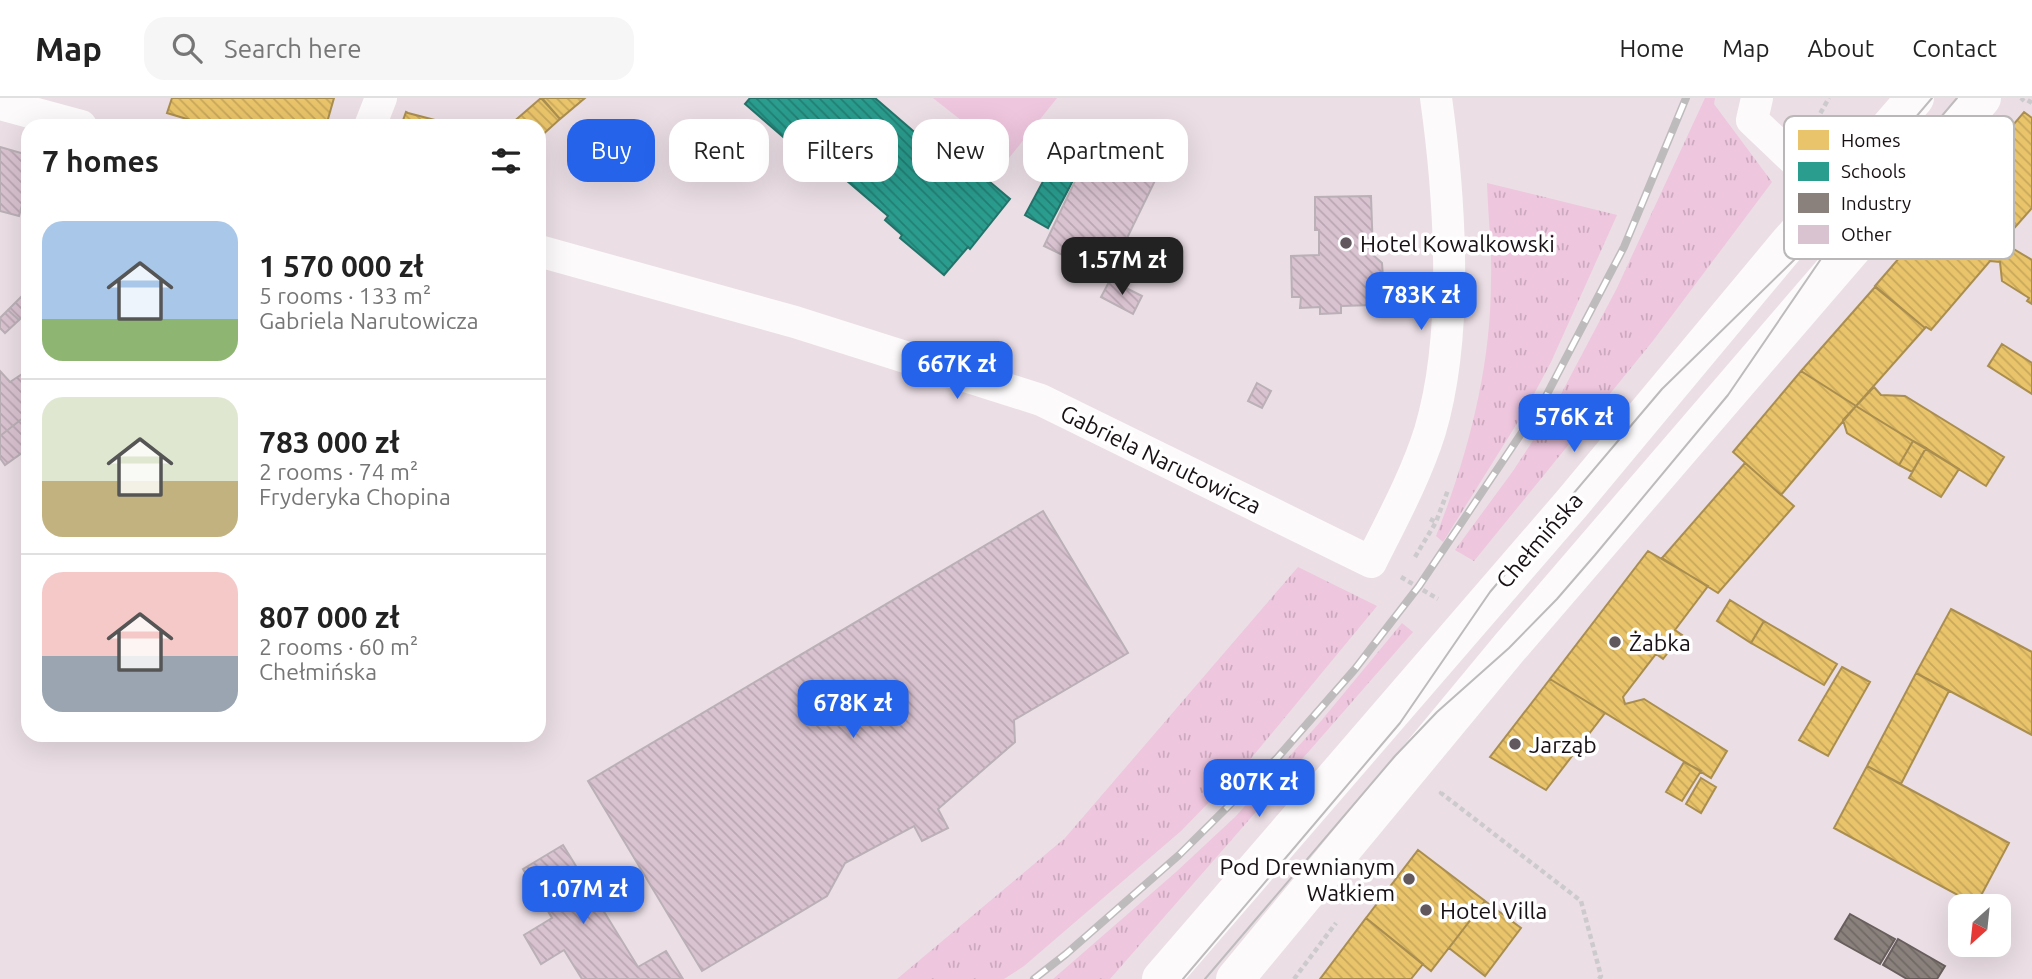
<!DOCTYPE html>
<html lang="en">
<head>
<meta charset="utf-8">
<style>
	:root { --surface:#fff; --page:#f6f6f6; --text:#222; --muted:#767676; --line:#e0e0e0; --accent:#2563eb }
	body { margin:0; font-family:Ubuntu,sans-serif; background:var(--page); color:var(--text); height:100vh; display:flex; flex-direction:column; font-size:26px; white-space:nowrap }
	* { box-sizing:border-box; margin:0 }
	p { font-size:23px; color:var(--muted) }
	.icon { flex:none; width:38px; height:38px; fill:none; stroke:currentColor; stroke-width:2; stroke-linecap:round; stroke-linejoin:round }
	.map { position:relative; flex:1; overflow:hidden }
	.details { position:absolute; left:21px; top:21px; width:525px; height:623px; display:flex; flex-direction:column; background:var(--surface); border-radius:21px; box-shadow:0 7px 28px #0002 }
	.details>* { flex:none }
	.top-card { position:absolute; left:567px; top:21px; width:665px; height:63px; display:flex; gap:14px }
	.needle { width:46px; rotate:207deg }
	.buttons { position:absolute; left:1948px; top:796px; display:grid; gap:14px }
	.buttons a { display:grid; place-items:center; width:63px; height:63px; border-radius:14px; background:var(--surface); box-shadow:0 7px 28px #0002; font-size:35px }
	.price { position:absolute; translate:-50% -60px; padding:0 16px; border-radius:14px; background:var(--accent); color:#fff; font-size:23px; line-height:46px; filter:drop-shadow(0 2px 4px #0008) }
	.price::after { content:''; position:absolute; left:50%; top:42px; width:21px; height:16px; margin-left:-10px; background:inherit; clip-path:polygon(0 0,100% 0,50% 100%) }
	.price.on { background:#222; color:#fff }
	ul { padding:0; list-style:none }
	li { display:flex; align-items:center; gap:21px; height:175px; padding:0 21px }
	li+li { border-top:2px solid var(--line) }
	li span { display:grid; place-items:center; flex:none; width:196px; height:140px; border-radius:21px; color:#555 }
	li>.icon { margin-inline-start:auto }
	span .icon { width:84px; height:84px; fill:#fffc; stroke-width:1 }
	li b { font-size:30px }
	h2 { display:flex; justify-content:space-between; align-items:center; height:84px; padding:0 21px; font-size:30px }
	.chip { padding:0 24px; border-radius:21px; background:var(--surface); box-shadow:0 7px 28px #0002; font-size:24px; line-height:63px }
	.chip.on { background:var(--accent); color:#fff }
	header { display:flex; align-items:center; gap:42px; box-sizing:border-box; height:98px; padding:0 35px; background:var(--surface); border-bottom:2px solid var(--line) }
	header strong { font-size:33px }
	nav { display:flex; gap:38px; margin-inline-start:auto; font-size:24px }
	.search { width:490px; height:63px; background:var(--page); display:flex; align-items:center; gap:18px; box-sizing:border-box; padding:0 24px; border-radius:21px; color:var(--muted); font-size:26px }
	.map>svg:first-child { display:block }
</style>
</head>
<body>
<header>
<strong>Map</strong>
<div class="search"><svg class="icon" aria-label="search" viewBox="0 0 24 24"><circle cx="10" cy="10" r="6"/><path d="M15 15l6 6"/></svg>Search here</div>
<nav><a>Home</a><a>Map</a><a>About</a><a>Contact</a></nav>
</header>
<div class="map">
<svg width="2032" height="881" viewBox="0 0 2032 881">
	<defs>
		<pattern id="grass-tufts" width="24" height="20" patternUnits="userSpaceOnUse" patternTransform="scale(1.75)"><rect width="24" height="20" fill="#eec6de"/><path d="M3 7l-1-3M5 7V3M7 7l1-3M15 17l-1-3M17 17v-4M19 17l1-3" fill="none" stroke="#cba9be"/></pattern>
		<pattern id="homes-back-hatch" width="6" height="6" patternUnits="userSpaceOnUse" patternTransform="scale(1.75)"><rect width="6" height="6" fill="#e9c46a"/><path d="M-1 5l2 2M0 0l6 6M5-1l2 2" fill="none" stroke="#c7a75b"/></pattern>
		<pattern id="schools-back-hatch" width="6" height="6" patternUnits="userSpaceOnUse" patternTransform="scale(1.75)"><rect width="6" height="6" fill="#2a9d8f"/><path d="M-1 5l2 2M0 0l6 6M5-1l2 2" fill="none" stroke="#237f74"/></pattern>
		<pattern id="industry-back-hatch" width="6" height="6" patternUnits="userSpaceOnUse" patternTransform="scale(1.75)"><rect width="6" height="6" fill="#8a817c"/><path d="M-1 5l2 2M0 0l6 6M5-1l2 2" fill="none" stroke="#706864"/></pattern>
		<pattern id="building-back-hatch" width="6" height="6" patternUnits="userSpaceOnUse" patternTransform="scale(1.75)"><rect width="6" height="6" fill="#dac3d1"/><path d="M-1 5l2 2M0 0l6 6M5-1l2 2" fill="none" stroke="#baa6b3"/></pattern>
	</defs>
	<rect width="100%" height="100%" fill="#ebdee5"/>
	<path fill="url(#grass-tufts)" d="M1705,0H1715L1714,6L1772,84L1652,244L1474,463L1455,452L1513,373L1551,315L1617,190Z
		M1487,85L1617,117L1551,264L1526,311L1443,444L1436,438C1468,357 1491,270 1491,182C1492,150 1488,117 1487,85Z
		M1298,469L1377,508L1248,664L1181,733L1024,868L1004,881H897L1065,740Z
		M1402,525L1413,534L1110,881H1053L1176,774L1235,719L1321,623Z"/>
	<path fill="#eec6de" d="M933,0H1057L1009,60Z"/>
	<path fill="url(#homes-back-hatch)" stroke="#aa8e50" stroke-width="2" d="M172,0H334L326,28H210L167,15Z
		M541,0L560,21L539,40V28H512L511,26Z
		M542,0H585L560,21Z
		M406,14L408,15L458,28H401Z
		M2024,14L2032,20V110L2003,143L1950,101Z
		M1950,101L2007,147L2032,162V206L2027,203L2029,200L2002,183L2000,164L1990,163L1931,232L1926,229L1925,230L1875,188Z
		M1875,189L1925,230L1856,308L1801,273Z
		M2002,246L2032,265V296L1988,268Z
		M1801,273L1856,308L1781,397L1733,354Z
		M1874,289L1881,297L1905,298L2004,359L1986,388L1856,308Z
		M1856,308L1913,343L1899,367L1847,335L1843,322Z
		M1913,343L1926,350L1912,374L1899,367Z
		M1926,350L1959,371L1941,399L1909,380Z
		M1745,365L1794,408L1718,495L1662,460Z
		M1648,453L1708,488L1675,532L1682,537L1663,561L1656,556L1623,599L1625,606L1644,601L1727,653L1711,680L1550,581Z
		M1730,502L1764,523L1751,545L1717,523Z
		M1951,511L2032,554V637L1916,575Z
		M1764,523L1837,566L1824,587L1751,545Z
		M1842,569L1870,584L1828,658L1799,642Z
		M1916,575L1949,593L1901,686L1867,668Z
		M1550,581L1605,615L1546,692L1490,659Z
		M1684,664L1701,673L1682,703L1666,694Z
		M1867,668L2009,745L1976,807L1834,730Z
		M1701,680L1716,689L1701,715L1686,706Z
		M1418,752L1485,803L1431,873L1366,820Z
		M1485,803L1521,830L1485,878L1449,850Z
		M1366,820L1423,866L1411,881H1320Z"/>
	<path fill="url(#schools-back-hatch)" stroke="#24736a" stroke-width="2" d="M750,0H875L941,57L945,51L963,66L965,63L1010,101L970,151L968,149L944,177L900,140L902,137L885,122L888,118L812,53L809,57L791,41L789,44L745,6Z
		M1063,46L1086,58L1048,130L1025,117Z"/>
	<path fill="url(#industry-back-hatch)" stroke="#685f5d" stroke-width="2" d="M1850,816L1895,841L1880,866L1835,841Z
		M1898,841L1945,868L1937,881H1907L1883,867Z"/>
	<path fill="url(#building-back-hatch)" stroke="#bab0b6" stroke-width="2" d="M1118,35L1167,58L1108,179L1044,148L1086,60L1102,69Z
		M0,49L28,57V85L19,118L0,113Z
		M1371,98L1373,157L1382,165L1383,180L1373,188V207L1341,208V215L1320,216V209L1300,210L1301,199H1292L1291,158L1319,157V132H1315V99Z
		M1110,182L1142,198L1133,216L1101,199Z
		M25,195L28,198V213L19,222L8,212Z
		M8,212L19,222L5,235L0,230V220Z
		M28,272V316L0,338V273L10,284Z
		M1257,285L1271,293L1262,310L1248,303Z
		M28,316V363L22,355L5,367L0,360V338Z
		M1043,413L1128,555L1014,622L1015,644L938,711L948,730L922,743L914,728L845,765L827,798L702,873L588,683Z
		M563,747L638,869L666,853L683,881H582L564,852L541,866L524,837L552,820L523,771Z"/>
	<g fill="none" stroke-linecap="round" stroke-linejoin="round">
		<path stroke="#cccacc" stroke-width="4.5" stroke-dasharray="5 3.5" stroke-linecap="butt" d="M2021,3L2024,0L2032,5
			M1812,30L1829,0
			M1430,421L1436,424L1448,392
			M1415,459L1436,424
			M1401,479L1438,501
			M1442,694L1441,695L1581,803L1601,878L1599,881
			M1294,881L1336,825"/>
		<path stroke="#fcfafb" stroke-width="32" d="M1757,0L1752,22L1831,97
			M0,6L81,28
			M370,28L381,0
			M539,153L795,224L1041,302L1371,464C1392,422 1416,378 1430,333C1459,236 1450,100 1436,0"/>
		<path stroke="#fcfafb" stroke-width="38" d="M1161,881L1573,404L1787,147L1915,0
			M1235,881L1509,550L1982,0"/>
		<path stroke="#bebbbd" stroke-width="2" d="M1183,881L1400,625L1490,494L1662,291L1796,160L1932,0
			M1205,881L1395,658L1437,614L1509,550L1557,501L1595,457L1728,297L1823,158L1957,0"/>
		<defs>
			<path id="rail" d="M1034,881L1066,856L1179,757L1278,659L1355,571L1419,488L1545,300L1624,149L1686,0"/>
		</defs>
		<use href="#rail" stroke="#bebbbd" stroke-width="8"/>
		<use href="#rail" stroke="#fff" stroke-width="5" stroke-dasharray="16" stroke-linecap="butt"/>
	</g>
	<g fill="#61585d" stroke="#fff" stroke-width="2.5">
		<circle cx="1346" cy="145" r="7"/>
		<circle cx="1615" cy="544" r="7"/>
		<circle cx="1515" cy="646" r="7"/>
		<circle cx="1409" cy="781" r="7"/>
		<circle cx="1426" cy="812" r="7"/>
	</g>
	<g text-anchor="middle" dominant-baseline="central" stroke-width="7" stroke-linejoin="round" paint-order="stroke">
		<g font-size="23" fill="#171014" stroke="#fff" text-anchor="start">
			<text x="1360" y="145">Hotel Kowalkowski</text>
			<text x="1629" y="544">Żabka</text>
			<text x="1529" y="646">Jarząb</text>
			<text x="1395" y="768" text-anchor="end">Pod Drewnianym<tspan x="1395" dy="26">Wałkiem</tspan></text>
			<text x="1440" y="812">Hotel Villa</text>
		</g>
		<g font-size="23" fill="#171014" stroke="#fff">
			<text transform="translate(1161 361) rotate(26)">Gabriela Narutowicza</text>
			<text transform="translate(1539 442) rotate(-49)">Chełmińska</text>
		</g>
	</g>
	<rect x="1784" y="18" width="230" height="143" rx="10" fill="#fff" stroke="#b9b7b8" stroke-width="2"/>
	<rect x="1798" y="32" width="31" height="20" fill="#e9c46a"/>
	<rect x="1798" y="64" width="31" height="19" fill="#2a9d8f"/>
	<rect x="1798" y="95" width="31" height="20" fill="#8a817c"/>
	<rect x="1798" y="127" width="31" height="19" fill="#dac3d1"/>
	<g font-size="19" fill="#171014">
		<text x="1841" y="49">Homes</text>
		<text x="1841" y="80">Schools</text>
		<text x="1841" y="112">Industry</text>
		<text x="1841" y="143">Other</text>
	</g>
</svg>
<div class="buttons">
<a><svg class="needle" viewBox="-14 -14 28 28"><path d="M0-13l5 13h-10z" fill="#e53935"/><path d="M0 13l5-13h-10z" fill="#767676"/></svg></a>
</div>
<b class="price on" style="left:1122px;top:199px">1.57M zł</b>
<b class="price" style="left:1421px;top:234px">783K zł</b>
<b class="price" style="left:957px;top:303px">667K zł</b>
<b class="price" style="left:1574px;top:356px">576K zł</b>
<b class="price" style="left:853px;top:642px">678K zł</b>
<b class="price" style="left:1259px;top:721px">807K zł</b>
<b class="price" style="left:583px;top:828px">1.07M zł</b>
<div class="top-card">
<a class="chip on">Buy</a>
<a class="chip">Rent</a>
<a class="chip">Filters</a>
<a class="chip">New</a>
<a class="chip">Apartment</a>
</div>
<section class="details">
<h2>7 homes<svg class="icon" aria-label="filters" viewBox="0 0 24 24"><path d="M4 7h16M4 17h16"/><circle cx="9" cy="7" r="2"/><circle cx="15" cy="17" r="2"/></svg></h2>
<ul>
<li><span style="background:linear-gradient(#a9c7e8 70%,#8fb573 0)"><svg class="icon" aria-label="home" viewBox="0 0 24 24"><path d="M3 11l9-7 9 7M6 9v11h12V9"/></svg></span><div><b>1 570 000 zł</b><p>5 rooms · 133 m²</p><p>Gabriela Narutowicza</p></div></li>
<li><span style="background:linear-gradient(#dfe7d0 60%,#c2b280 0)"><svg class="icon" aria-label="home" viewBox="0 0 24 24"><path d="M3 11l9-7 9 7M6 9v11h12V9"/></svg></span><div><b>783 000 zł</b><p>2 rooms · 74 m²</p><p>Fryderyka Chopina</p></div></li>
<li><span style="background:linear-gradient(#f6c9c9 60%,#9aa5b1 0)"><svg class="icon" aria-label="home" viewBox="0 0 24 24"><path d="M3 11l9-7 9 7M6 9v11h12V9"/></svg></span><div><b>807 000 zł</b><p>2 rooms · 60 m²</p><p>Chełmińska</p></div></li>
</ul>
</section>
</div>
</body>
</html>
